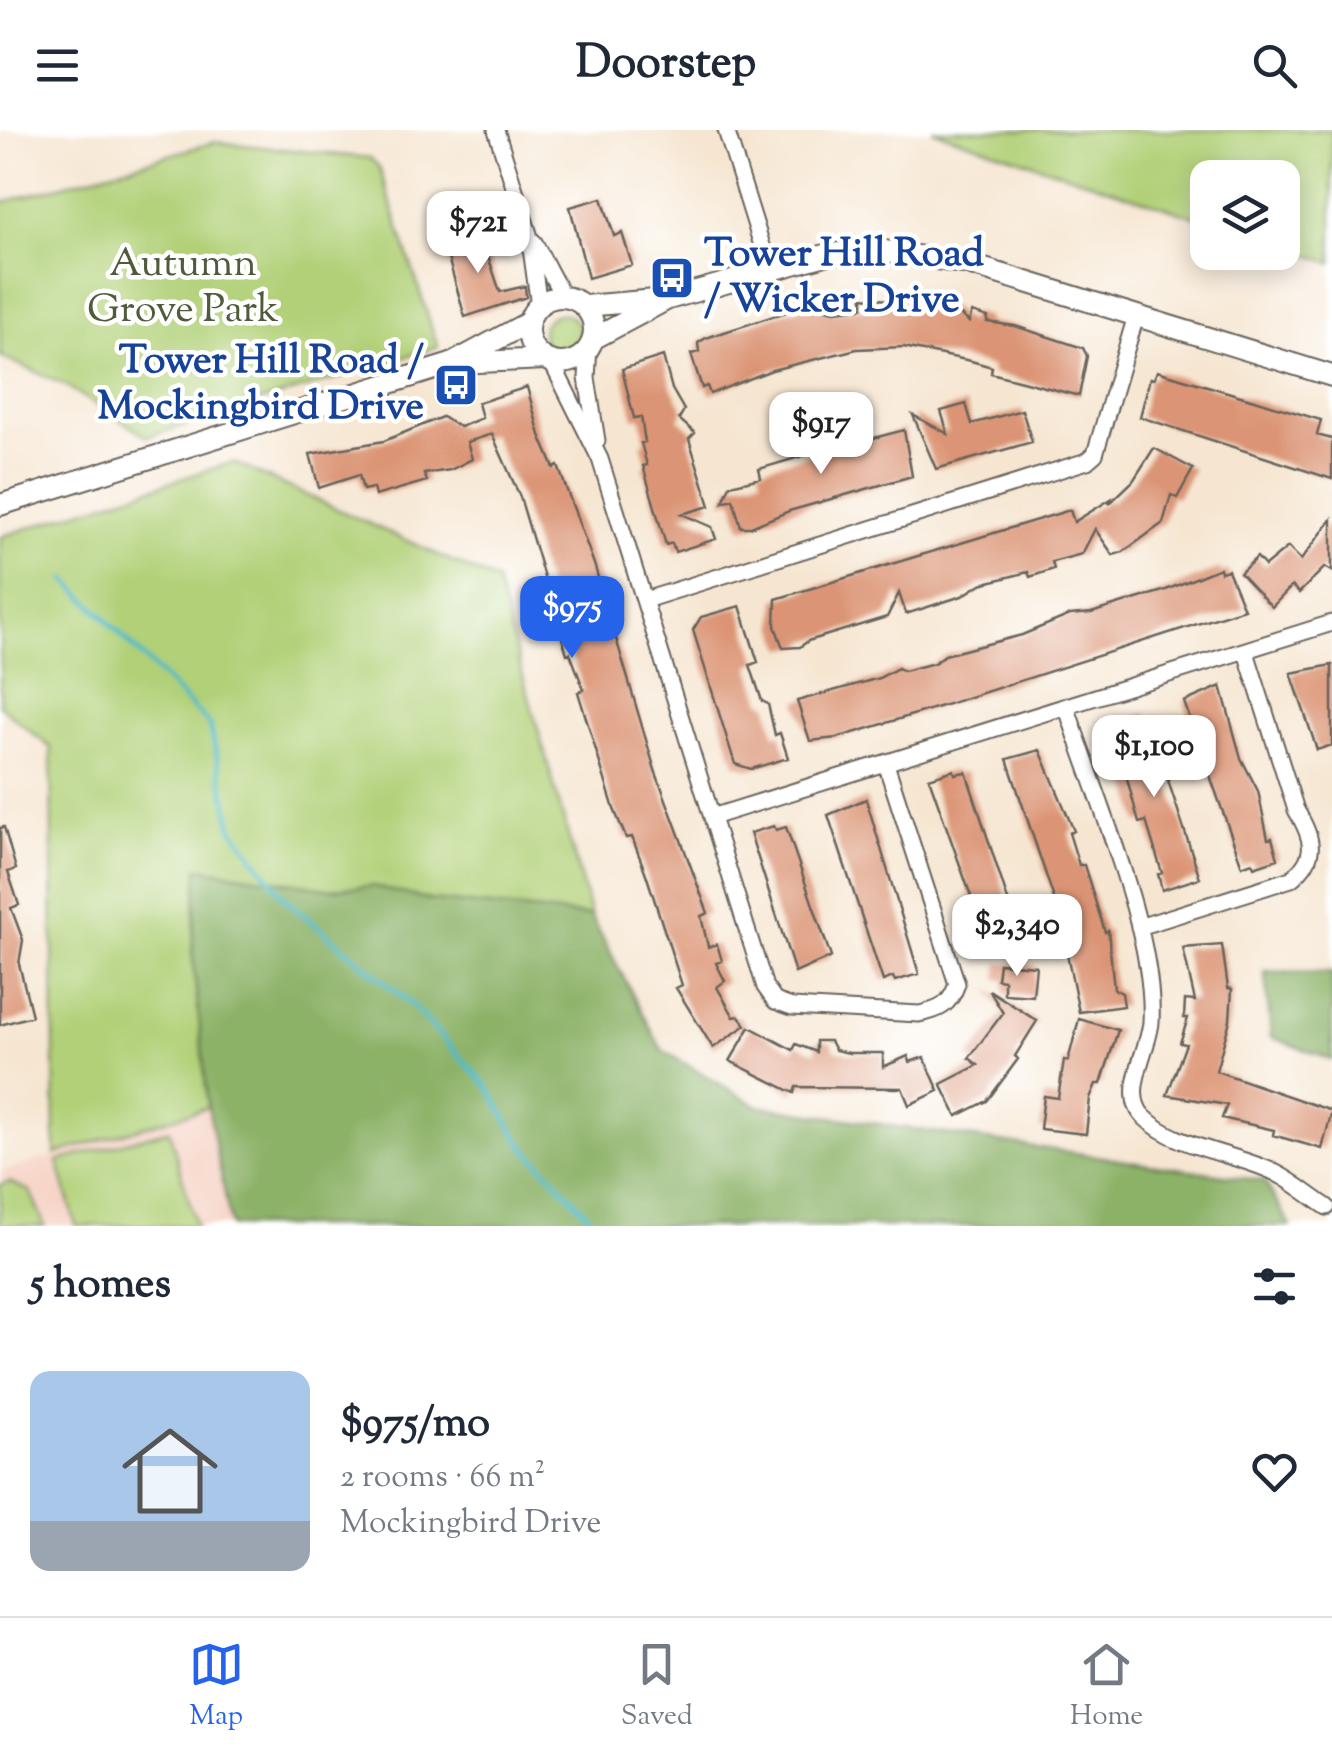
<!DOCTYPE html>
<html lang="en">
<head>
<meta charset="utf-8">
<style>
	:root { --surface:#fff; --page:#f6f6f7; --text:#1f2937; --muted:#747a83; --line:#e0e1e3; --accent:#2563eb }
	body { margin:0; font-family:"Sorts Mill Goudy",serif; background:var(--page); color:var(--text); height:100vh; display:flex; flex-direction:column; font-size:38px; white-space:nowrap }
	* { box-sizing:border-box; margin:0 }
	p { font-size:32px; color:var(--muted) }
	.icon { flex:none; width:55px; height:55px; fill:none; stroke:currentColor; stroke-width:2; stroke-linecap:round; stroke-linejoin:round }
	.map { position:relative; height:1096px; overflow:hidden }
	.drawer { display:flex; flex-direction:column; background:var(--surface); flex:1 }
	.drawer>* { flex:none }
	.tools { position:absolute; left:1190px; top:30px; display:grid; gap:20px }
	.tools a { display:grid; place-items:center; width:110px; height:110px; border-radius:20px; background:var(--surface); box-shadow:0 5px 25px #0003; font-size:50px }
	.price { position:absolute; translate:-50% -85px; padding:0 22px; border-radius:20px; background:#fff; color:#222; font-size:32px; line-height:65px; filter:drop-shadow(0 2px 5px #0008) }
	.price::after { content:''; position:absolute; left:50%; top:60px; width:30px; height:22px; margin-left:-15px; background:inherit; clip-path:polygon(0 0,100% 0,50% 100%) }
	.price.on { background:var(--accent); color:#fff }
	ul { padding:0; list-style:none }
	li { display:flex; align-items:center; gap:30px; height:250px; padding:0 30px }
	li span { display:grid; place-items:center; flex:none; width:280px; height:200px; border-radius:20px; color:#555 }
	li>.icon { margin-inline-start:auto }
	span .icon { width:120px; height:120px; fill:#fffc; stroke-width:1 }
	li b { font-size:42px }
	h2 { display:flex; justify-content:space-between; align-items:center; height:120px; padding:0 30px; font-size:42px }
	header { display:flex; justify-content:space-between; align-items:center; height:130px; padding:0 30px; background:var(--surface); font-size:45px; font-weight:800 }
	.tab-bar { display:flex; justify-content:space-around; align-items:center; height:140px; border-top:2px solid var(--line); background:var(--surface); font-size:28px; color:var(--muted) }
	.tab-bar a { display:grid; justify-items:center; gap:5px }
	.tab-bar .on { color:var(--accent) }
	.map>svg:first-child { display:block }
</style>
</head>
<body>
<header><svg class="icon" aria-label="menu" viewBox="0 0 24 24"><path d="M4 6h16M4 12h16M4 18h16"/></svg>Doorstep<svg class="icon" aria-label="search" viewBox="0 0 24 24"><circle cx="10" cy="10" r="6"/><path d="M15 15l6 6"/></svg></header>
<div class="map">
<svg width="1332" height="1096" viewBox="0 0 1332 1096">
	<rect width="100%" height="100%" fill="#fff"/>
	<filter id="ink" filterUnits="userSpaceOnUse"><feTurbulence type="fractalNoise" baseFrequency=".01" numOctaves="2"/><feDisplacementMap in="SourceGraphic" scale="20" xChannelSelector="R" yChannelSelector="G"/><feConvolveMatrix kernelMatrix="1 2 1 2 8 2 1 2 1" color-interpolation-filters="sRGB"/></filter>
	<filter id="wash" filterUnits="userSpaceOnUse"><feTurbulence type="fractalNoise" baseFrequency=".0048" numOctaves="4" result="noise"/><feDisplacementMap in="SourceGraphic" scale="40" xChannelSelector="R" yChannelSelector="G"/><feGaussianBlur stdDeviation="2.25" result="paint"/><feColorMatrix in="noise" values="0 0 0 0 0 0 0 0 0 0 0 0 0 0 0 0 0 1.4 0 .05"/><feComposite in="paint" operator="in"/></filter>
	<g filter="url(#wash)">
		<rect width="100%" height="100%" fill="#f6e6d1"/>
		<path fill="#f6d2c3" d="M208,977L231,1096H0V1042Z"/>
		<path fill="#b1d077" stroke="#66764a" stroke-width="2.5" d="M932,0H1332V133L1283,116L1282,48H1208L1207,91Z
			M215,12L370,28L379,37L438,217L147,307L65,255L0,226V73Z
			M542 203a19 19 0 1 1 38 0a19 19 0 1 1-38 0Z
			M233,332L496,451L591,786L430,770L373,756L332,759L192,820L208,977L55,1024L51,618L0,576V407Z
			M169,1000L196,1096H76L58,1031Z
			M9,1052L30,1061L45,1096H0V1055Z"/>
		<path fill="#8cb268" stroke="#546742" stroke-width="2.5" d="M198,738L332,759L373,756L430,770L591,786L662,920L758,976L1264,1051L1291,1096H231L208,977L192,820Z
			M1265,842L1332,843V930L1271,907Z"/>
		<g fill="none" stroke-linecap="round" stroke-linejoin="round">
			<path stroke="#4dbac5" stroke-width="5" d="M66,449L210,595L232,698L286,770L412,875L488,957L520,1012L598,1096"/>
		</g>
		<g id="blocks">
			<path fill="#db9474" d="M602,68L614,106L622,103L632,135L588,148L570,77Z
				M491,103L495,121L487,123L500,162L525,156L526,167L465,187L445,117Z
				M863,167L952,178L969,192L972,182L988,187L987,192L1015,196L1083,218L1087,226L1079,266L991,243L992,237L971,231L904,217L857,219L772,240L710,264L707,256L702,258L691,224L699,222L698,213L706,208L820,171L822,178L835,181L863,178Z
				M663,226L672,259L684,280L679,289L695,303L689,309L710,376L682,384L712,397L716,409L675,422L672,413L666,415L661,398L643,336L647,335L641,313L645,312L641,287L634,288L622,239Z
				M1157,241L1321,290L1317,305L1332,309V349L1140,287L1150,248L1154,249Z
				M527,257L540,305L554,338L558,336L594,434L655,640L708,783L701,786L708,817L717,814L722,831L716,833L725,851L717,857L734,887L739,886L746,895L713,918L676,858L682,855L646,744L632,707L626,708L614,679L578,562L584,560L570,523L567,524L520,367L492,304L467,312L472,329L450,340L424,344L427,351L375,366L373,358L363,360L359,345L319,358L310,324L384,311L442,287L460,297L482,288L478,273Z
				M966,274L972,294L1022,280L1032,312L936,339L913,285L948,304L941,281Z
				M904,300L912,346L789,381L751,397H741L733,369L723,372L730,355L761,348L759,339L826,319L827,311L836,317L854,312L864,303L870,309Z
				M1154,318L1193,339L1177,368L1171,365L1163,393L1123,422L1113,425L1095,399L1082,424L1052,432L1054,439L1030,447L1028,442L981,454L962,466L906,484L899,463L887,487L808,511L800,517L783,518L775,496L776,469L1070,380L1074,392L1111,369L1109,374L1133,351Z
				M1332,389V441L1325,437L1299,463L1292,456L1272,477L1240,443L1257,427L1265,436L1288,417L1301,430Z
				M1220,438L1221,442L1228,440L1244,479L945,575L837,608L810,611L797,571L879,548L898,538L904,541L934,533L945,525L1022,505L1070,485L1091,483L1166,460Z
				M740,476L758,532L750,535L762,571L768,574L775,605L780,603L788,628L751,639L735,634L693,500L701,487Z
				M1332,535V615L1317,620L1291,543Z
				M1221,556L1241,628L1258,661L1268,709L1272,708L1278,729L1254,737L1252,732L1242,736L1184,572Z
				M1146,583L1200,748L1162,760L1158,744L1162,743L1146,691L1139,693L1125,641L1107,598Z
				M1040,620L1074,701L1069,703L1079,735H1084L1105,802L1108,800L1114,859L1122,863L1124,876L1079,882L1065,814L1069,813L1007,629Z
				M954,640L955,644L966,642L1020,807L994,816H988L977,782L970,784L967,772L972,769L929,648Z
				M866,669L919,844L895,851L893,847L883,851L828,685Z
				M774,696L776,700L786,697L831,827L795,843L750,703Z
				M4,697L16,739L8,742L19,775L11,778L23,810L19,834L32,886L0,895V698Z
				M1222,815L1228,858L1232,859L1230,890L1216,941L1332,981L1322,1019L1273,1005L1274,1000L1222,988L1227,975L1167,965L1186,914L1180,913L1188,888H1184L1185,870L1195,871L1183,818Z
				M999,833L1036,836L1033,866L1004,864V850L997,849Z
				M989,860L1037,891L1015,926L1018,929L987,971L957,986L941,954L978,935L969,928L1003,883Z
				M1079,889L1118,900L1101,954H1096L1090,968L1086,1004L1040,999L1044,966L1058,968L1064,930L1068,931Z
				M750,897L793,920L796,914L816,922V911H830L835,920L849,923H883V937L908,926L910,932L924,927L939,961L909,975L902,958L796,957L794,963L730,931Z"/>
		</g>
	</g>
	<g filter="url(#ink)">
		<use href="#blocks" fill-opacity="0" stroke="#68635b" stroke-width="2.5"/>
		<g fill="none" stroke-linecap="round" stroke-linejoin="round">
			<defs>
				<path id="street" d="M496,0L529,104L539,176
					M726,0L769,138
					M534,112L563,167
					M589,217L587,248L597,311
					M551,231L600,329L765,857L775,871L792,877L919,884C940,880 950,875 957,854L886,634
					M645,470L1087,331L1095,324L1136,186
					M1067,578C1095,667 1156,802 1151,892C1149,920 1120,964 1144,987C1177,1019 1236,1023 1276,1043C1294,1052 1310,1066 1327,1077
					M712,687L1332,493
					M1139,797L1291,749C1319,727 1313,708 1296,680L1246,522"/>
				<path id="secondary" d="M528 200a33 33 0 1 1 66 0a33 33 0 1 1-66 0Z
					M584,176L656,170
					M593,209L668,169L829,124L878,120L968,134L1332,246
					M458,233L545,229
					M0,375L451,234L529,192"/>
			</defs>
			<use href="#street" stroke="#68635b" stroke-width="19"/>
			<use href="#secondary" stroke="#68635b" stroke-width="24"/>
			<use href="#street" stroke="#fff" stroke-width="15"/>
			<use href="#secondary" stroke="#fff" stroke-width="20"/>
		</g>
	</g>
	<defs>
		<symbol id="bus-square" viewBox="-11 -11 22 22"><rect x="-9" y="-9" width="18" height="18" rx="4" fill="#1a4fb4" stroke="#fff"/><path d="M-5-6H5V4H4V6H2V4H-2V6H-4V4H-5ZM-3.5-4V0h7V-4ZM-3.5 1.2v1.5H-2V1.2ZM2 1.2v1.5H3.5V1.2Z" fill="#fff"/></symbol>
	</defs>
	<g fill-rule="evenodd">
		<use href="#bus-square" x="647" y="123" width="50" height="50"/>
		<use href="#bus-square" x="431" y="230" width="50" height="50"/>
	</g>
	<g text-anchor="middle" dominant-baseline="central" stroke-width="9" stroke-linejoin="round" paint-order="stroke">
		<g font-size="40" font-weight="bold" fill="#164399" stroke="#fff" text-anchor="start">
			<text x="704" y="125">Tower Hill Road<tspan x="704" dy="46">/ Wicker Drive</tspan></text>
			<text x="424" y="232" text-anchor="end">Tower Hill Road /<tspan x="424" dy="46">Mockingbird Drive</tspan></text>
		</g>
		<g font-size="40" fill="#505b3c" stroke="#fff">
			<text x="183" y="135">Autumn<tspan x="183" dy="46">Grove Park</tspan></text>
		</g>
	</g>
</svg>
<div class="tools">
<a><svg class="icon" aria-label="layers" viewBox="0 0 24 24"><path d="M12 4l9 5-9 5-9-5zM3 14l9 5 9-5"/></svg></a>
</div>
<b class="price" style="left:478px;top:146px">$721</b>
<b class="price" style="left:821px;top:347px">$917</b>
<b class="price on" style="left:572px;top:531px">$975</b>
<b class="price" style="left:1154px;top:670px">$1,100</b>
<b class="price" style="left:1017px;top:849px">$2,340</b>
</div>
<section class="drawer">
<h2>5 homes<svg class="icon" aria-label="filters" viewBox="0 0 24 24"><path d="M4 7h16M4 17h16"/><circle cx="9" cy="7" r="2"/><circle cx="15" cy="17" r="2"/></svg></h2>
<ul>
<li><span style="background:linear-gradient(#a9c7e8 75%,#9aa5b1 0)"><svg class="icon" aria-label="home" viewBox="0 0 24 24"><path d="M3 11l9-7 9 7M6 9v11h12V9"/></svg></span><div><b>$975/mo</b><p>2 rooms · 66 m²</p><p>Mockingbird Drive</p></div><svg class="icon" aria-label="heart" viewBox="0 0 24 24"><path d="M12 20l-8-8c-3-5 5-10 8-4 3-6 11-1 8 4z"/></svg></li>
</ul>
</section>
<nav class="tab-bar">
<a class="on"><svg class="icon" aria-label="map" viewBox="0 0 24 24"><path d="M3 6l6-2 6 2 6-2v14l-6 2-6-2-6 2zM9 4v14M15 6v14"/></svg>Map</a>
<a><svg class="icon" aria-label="saved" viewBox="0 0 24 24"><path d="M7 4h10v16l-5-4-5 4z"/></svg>Saved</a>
<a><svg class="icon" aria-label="home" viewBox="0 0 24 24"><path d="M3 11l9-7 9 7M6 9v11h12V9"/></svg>Home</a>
</nav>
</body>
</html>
